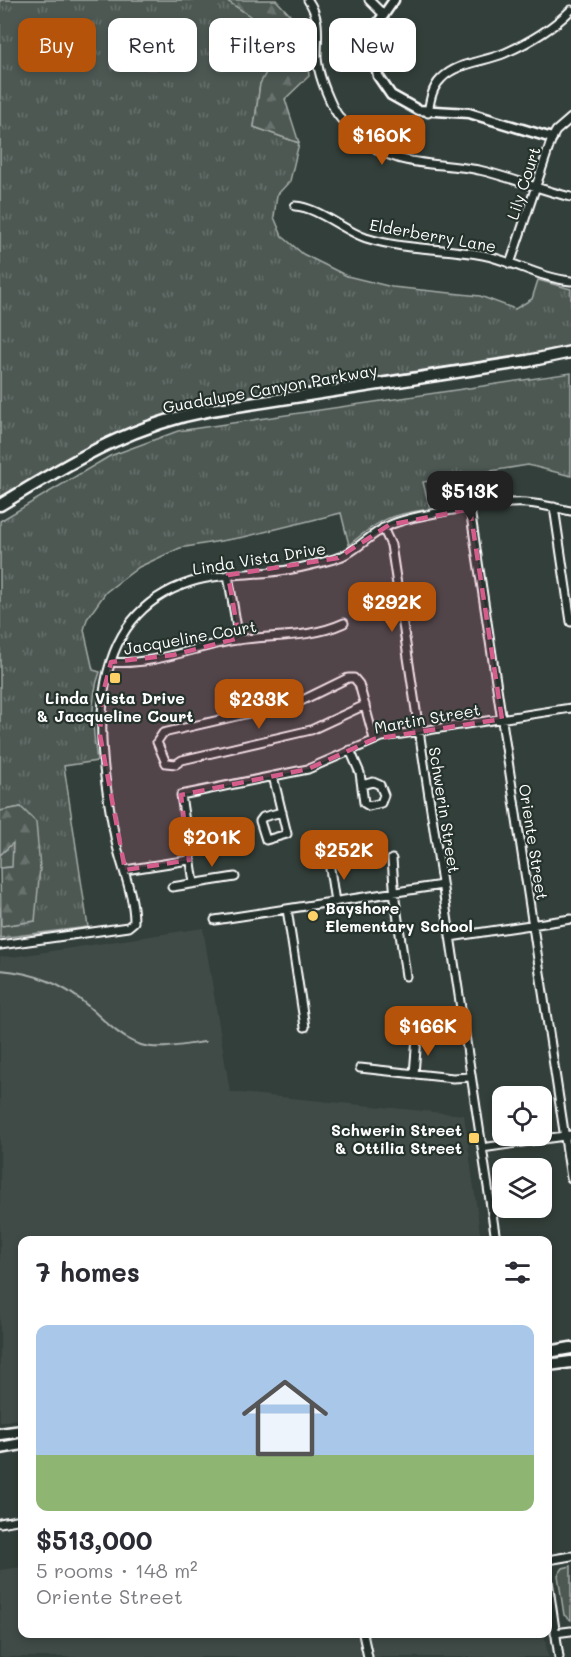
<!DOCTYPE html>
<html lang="en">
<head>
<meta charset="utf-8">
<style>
	:root { --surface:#fff; --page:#f7f7f7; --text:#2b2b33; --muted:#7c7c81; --line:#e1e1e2; --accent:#b45309 }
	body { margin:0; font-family:Mali,sans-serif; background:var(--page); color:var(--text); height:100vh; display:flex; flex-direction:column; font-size:22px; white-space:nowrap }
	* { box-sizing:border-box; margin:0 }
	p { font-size:20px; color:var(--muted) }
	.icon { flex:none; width:33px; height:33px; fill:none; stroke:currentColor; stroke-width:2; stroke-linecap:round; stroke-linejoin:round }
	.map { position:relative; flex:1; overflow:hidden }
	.panel { position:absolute; left:18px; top:1236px; width:534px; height:402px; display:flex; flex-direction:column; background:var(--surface); border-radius:12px; box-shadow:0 3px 9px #0003 }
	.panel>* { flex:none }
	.top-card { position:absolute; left:18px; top:18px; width:536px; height:54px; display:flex; gap:12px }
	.controls { position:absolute; left:492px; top:1086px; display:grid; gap:12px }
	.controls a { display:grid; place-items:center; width:60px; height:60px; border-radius:12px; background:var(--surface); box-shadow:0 3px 9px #0003; font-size:30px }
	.price { position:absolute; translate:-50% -51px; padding:0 14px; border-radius:12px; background:var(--accent); color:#fff; font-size:20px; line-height:39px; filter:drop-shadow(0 2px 3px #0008) }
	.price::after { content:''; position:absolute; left:50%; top:36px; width:18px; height:14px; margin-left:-9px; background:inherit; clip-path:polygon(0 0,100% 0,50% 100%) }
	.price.active { background:#222; color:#fff }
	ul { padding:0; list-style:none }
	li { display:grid; align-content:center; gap:12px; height:318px; padding:0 18px }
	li+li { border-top:2px solid var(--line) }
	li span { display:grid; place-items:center; height:186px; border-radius:12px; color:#555 }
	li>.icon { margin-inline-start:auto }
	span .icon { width:108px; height:108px; fill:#fffc; stroke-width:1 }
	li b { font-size:26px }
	h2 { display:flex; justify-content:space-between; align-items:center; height:72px; padding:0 18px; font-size:26px }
	.pill { padding:0 21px; border-radius:12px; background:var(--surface); box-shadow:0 3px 9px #0003; font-size:21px; line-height:54px }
	.pill.active { background:var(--accent); color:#fff }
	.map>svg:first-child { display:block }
</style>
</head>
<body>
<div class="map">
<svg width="571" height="1657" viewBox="0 0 571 1657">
	<defs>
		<pattern id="grass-tufts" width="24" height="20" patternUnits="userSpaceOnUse" patternTransform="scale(1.5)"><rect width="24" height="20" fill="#4d5853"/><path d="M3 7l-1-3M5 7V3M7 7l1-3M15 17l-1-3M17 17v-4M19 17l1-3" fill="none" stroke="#68716d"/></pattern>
		<pattern id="forest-firs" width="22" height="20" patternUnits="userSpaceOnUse" patternTransform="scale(1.5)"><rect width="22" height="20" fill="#4d5853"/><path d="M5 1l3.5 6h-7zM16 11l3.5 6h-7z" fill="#68716d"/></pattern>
	</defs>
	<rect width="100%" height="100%" fill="#333f3a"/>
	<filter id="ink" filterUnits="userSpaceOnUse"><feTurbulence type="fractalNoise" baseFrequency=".0167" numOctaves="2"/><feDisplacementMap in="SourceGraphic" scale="12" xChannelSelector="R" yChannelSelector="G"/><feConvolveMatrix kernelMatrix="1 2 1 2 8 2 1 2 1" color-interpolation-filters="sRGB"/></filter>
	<g filter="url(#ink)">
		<path fill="#404c47" d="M203,928L230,1092L464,1115L481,1240H22V1418L0,1422V956L12,957Z
			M22,1567V1634H544L548,1657H0V1570Z"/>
		<path fill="url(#grass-tufts)" stroke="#a6aca9" stroke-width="1.5" d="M0,0H226L250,15L269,68L260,84L254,127L299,143L290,181L277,195L274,217L282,236L303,254L347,276L392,287L480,296L515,309L532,299L538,280L571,289V352L211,410L138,429L0,505Z
			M571,373V476L528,465L423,482L430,509C390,515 381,518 349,545L341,513L244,537L180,548L139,567L106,592L87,619L84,630L93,670L100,672C89,701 93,730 97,761L64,766L88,927L0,938V907L1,926L35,921L21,807L0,811V521L110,456L178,431Z
			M13,842V867L0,868V855Z"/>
		<path fill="url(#forest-firs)" stroke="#a6aca9" stroke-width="1.5" d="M226,0H276L303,29L309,76L285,99L299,143L254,127L260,84L269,67L250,16Z
			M21,807L36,822L40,868L35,921L1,926L0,868L12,867L13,843L0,855V811Z"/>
		<path fill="#4d5853" stroke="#a6aca9" stroke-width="1.5" d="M571,1566V1620L564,1615L558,1575L563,1568Z"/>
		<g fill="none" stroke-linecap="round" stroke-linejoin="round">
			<path stroke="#abb0ae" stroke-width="2" d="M0,970C34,973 62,983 88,1006C104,1020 120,1038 141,1045C160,1051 186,1044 205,1042"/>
			<defs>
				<path id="minor" d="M308,0C321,19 317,36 317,57C318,74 325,90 332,105C338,118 348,127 358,136C396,169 433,161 479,170C510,177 540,190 571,197
					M369,0L384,15
					M428,113C430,100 432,88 441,79C457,62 485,62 505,53C528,43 553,28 571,10
					M295,206C317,207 343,230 366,238C404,250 444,248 483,255C513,261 540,278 571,281
					M510,264L552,138L556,131L571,118
					M554,507L571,622
					M470,509L571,1178
					M383,528L391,545L496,1240
					M228,575L239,640
					M111,662C151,666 191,648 230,641C269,634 307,640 344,623
					M365,705L311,730L182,760L176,764L166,763L157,742L163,733L301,701L348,678H354L359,684L374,739
					M350,750L360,773L364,803L369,806L381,803L384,795L380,785L373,782L362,785
					M273,776L287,834L266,840L260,821L263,817L282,812
					M186,832L223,826
					M392,859L395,899L406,976
					M329,862L335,902
					M125,870L189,860
					M194,883L181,795L308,769L382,737L571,708
					M172,887L235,877
					M287,909L305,1027
					M215,920L442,885
					M450,937L571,919
					M0,945L128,927L134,922C134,894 122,869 116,842C98,753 77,618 191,582C217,574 245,575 272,572C292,570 314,565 334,559C356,553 368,535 388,526C409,515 502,501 526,503C541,504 556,508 571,511
					M360,1068L453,1078L471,1077
					M414,1074L417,1037
					M482,1148L571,1135
					M0,1523L22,1519
					M548,1560L571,1556
					M548,1581L559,1657
					M555,1633L571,1631
					M363,1634L368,1657"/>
				<path id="tertiary" d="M394,0L378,23L372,44L378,76L391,95L418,110L469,113L552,138"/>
				<path id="primary" d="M0,505C70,463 129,425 211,410L528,361L571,352
					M548,1352L571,1348
					M548,1365L571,1362
					M0,1434L22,1431
					M0,1448L22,1444"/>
			</defs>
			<use href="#minor" stroke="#fff" stroke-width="11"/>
			<use href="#tertiary" stroke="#fff" stroke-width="13"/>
			<use href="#primary" stroke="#fff" stroke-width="15"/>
			<use href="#minor" stroke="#26332d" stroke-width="7"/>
			<use href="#tertiary" stroke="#26332d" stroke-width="8"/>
			<use href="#primary" stroke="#26332d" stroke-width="10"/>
		</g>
	</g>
	<path fill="#d45d8c" fill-opacity="0.2" stroke="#d45d8c" stroke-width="4.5" stroke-dasharray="12 8" stroke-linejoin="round" d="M470,509L502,719L374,739L308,769L181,795L189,860L125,870L100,735L102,697L111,662L173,655L239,638L228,575L338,558L389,525Z"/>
	<g fill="#ffd166" stroke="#26332d" stroke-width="2">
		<rect x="109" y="672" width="12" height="12" rx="3"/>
		<circle cx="313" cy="916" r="6"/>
		<rect x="468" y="1132" width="12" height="12" rx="3"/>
	</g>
	<g text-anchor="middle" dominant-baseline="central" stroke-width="4.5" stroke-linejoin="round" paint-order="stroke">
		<g font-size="16" fill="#fff" stroke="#26332d">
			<text transform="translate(523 183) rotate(-72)">Lily Court</text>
			<text transform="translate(433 235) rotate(10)">Elderberry Lane</text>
			<text transform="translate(270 388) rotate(-10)">Guadalupe Canyon Parkway</text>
			<text transform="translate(259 558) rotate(-9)">Linda Vista Drive</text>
			<text transform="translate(190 637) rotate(-10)">Jacqueline Court</text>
			<text transform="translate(427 718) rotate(-10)">Martin Street</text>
			<text transform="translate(445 810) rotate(81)">Schwerin Street</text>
			<text transform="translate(534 842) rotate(81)">Oriente Street</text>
		</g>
		<g font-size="16" font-weight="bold" fill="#fff" stroke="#26332d">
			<text x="115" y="697">Linda Vista Drive<tspan x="115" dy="18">&amp; Jacqueline Court</tspan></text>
			<text x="325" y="907" text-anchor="start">Bayshore<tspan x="325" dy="18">Elementary School</tspan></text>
			<text x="462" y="1129" text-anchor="end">Schwerin Street<tspan x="462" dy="18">&amp; Ottilia Street</tspan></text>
		</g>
	</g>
</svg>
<div class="controls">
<a><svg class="icon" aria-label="locate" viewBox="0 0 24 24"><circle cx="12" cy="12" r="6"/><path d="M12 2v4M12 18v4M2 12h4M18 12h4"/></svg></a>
<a><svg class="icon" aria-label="layers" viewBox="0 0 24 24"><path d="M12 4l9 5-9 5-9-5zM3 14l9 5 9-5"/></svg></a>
</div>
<b class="price" style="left:382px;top:166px">$160K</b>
<b class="price active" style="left:470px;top:522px">$513K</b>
<b class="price" style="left:392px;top:633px">$292K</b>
<b class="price" style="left:259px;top:730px">$233K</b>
<b class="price" style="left:212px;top:868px">$201K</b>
<b class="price" style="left:344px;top:881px">$252K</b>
<b class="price" style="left:428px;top:1057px">$166K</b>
<div class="top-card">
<a class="pill active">Buy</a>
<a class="pill">Rent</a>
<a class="pill">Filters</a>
<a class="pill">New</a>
</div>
<section class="panel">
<h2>7 homes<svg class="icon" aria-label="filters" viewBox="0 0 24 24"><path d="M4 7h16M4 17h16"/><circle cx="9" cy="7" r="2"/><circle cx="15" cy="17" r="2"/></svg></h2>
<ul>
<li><span style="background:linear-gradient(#a9c7e8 70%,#8fb573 0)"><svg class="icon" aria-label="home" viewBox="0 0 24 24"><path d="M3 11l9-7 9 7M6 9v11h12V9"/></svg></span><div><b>$513,000</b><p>5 rooms · 148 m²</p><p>Oriente Street</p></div></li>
</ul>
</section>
</div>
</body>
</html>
